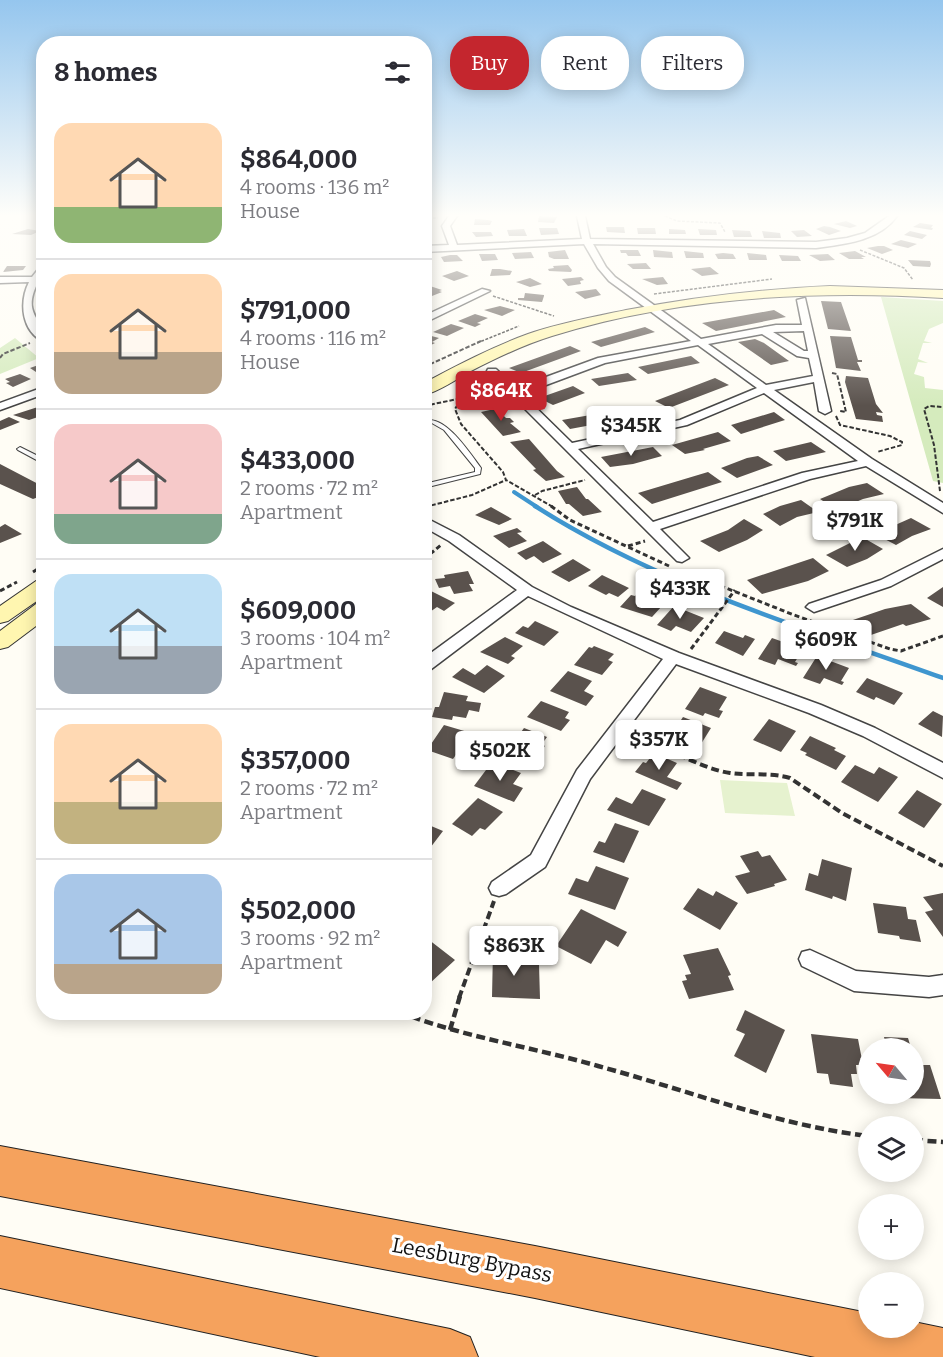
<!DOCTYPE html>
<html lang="en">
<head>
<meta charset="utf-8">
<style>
	:root { --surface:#fff; --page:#f7f7f7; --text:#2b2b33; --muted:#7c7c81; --line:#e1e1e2; --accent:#c4262e }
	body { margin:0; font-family:Bitter,serif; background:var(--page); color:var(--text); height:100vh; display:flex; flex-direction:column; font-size:22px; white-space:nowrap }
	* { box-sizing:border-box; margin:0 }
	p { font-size:20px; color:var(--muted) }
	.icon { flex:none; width:33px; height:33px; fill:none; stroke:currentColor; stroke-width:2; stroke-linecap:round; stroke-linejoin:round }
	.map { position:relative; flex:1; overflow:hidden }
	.sheet { position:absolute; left:36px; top:36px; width:396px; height:984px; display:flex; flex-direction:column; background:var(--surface); border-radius:24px; box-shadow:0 3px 15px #0003 }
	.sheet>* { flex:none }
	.hud { position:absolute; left:450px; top:36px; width:402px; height:54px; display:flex; gap:12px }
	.needle { width:39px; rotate:299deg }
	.tools { position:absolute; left:858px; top:1038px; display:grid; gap:12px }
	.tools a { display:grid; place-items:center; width:66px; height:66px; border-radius:50%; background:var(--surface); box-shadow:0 3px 15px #0003; font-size:30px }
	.price { position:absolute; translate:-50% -51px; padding:0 14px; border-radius:6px; background:#fff; color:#222; font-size:20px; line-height:39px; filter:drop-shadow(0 2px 3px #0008) }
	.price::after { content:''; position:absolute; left:50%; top:36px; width:18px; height:14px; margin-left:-9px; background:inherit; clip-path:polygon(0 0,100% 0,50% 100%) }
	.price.active { background:var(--accent); color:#fff }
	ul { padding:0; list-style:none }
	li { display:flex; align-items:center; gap:18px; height:150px; padding:0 18px }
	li+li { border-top:2px solid var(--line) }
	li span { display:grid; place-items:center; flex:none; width:168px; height:120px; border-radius:18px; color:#555 }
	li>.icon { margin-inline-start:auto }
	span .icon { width:72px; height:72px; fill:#fffc; stroke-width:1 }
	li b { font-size:26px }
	h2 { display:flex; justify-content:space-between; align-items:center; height:72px; padding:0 18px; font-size:26px }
	.tag { padding:0 21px; border-radius:24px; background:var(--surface); box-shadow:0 3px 15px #0003; font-size:21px; line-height:54px }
	.tag.active { background:var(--accent); color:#fff }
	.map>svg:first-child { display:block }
</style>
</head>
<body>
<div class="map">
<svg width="943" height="1357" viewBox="0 0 943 1357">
	<rect width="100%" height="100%" fill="#fffdf5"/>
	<path fill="#d5ebbd" d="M881,297L943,301V323L929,329L924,341L932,343H923L918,359L928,363L918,362L914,374L924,377L925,388L943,390V483L933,481Z
		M15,338L39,358L0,374V348Z"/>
	<path fill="#e6f2cf" d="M720,780L787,783L795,816L725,813Z"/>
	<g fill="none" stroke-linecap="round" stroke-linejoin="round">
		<path stroke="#3f96cf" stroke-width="4" d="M514,492L537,507"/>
		<path stroke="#3f96cf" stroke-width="4.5" d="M535,506C660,586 805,628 943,678"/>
	</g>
	<path fill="#5a524d" d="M539,216L557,217L554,223L538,222Z
		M475,219L488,220L492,221L490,225H474Z
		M846,221L857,226L850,228L834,224Z
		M920,223L933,225L931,228H933L932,230L913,227Z
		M824,226L830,227L841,231L829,235L816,229Z
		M606,227H624L625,233L607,232Z
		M539,228H557L559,234L541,235Z
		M637,228H655L656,234H638Z
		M28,229L40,231L31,235L12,234Z
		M524,229L527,236H509L507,230Z
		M669,229L685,230L686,234H669Z
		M698,229L716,230L717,235H700Z
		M732,230L750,231L752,237H734Z
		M804,230L812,236L797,237L791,231Z
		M762,231L780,233L781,238H764Z
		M910,231L927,235L922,239L904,235Z
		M472,232H491L493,236L476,237Z
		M901,240L917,244L908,248L891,244Z
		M878,246H884L893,250L882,254L867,248Z
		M565,250L569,259H554L549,257L548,252Z
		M620,250H638L641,256H628L626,253H621Z
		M653,250L672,252L673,258L654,257Z
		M684,251L703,253L704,258H686Z
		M855,251L866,257H861L864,259H849L839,253Z
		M531,252L534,258L515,259L512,253Z
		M723,253L733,254L736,259H718L715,254Z
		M747,253L766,255L767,260H749Z
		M479,254H495L498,260L482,261Z
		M828,254L835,260L820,261L809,255Z
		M450,255H457L463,261L444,262L441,257Z
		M779,255L798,256L801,261H782Z
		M908,260L930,261L931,264L930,267L913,266Z
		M646,263L651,269H633L627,264Z
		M568,265L572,270L571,272L549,271L548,269L554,268L553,266Z
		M7,266H26L23,270L3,272Z
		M710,267L719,274L702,276L691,269Z
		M492,269H500L512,271L510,275L490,276Z
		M457,271L469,276L454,281L442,276Z
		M581,277L584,280L580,281L581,284L568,286L562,279Z
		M663,277L668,284L657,285L642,279Z
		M530,278L542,284L530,287L516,282Z
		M430,286L442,290L439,291L442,292L432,296L424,294V288Z
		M596,289L601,295L585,299L575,292Z
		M525,293L544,295V296L542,302L518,300V298H524Z
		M821,301L841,302L851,331L828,329Z
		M500,306L515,310L502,316L484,310Z
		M774,310L786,317L716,331L702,323Z
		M475,314L488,318L477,323L481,324L475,327L458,321Z
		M451,324L464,328L447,336L433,332Z
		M645,327L655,332L601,347L591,342Z
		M424,334L439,338L432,342L435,343L431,345H424Z
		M830,336L851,337L858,360H862V362H857L861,371L836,368Z
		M755,339L764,343L789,361L771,365L738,342Z
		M570,346L581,351L521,373L509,368Z
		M691,356L700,363L648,374L638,367Z
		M44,363L42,376L30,368Z
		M628,373L637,380L599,386L591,379Z
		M20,374L31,379L13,387L6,383L10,382L5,379Z
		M846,376L868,378L876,404L883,413L876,412L877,415L882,416L883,422L856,419L845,382Z
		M715,378L729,385L669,408L655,401Z
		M573,386L585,393L553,405L539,398Z
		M41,406L44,415L29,420L13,415Z
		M642,406L651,414L570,429L562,420Z
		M499,408L504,413H501L506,418H510L514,422L510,423L521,432L503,436L481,412Z
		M774,412L785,420L741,434L731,425Z
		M9,417L20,422L0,430V421Z
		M718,432L731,441L703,449L705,450L685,454L672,445Z
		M529,439L557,471L565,477L546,481L533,470L536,469L510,442Z
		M811,442L826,452L786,461L773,451Z
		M653,447L662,456L633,464L610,467L601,457Z
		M758,456L773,465L737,478L721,468L747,458Z
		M0,464L44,487V495L33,499L0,484Z
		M708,472L722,482L652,504L638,493Z
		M867,483L884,494L863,499L837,510L820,499L849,487Z
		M577,487L586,499H588L602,512L583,516L569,504H566L558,491Z
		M801,500L818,512L797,517L780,526L763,514L780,506Z
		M491,507L512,519L499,525L475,515Z
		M911,518L931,529L912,536L896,545L875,534Z
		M744,519L763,530L747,540L719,552L700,541L728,530Z
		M5,524L22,534L0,543V527Z
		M517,528L522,532L517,533L527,541L509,548L493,536Z
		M862,537L883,549L867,559L847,567L826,555Z
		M543,541L562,554L543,563L534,556L526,560L517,553Z
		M813,558L829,571L808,581L762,594L747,580Z
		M573,559L591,570L569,582L551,572Z
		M468,571L474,584H469L473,591L454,594L450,586L439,588L435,579L445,578L444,575Z
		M602,575L629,588L618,597L609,593L606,595L588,586Z
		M943,587V607L927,598Z
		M427,589L455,603L444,611L437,607L427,614L424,613V591Z
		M638,593L648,597L646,599L662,606L652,617L620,607L631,595L635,596Z
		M911,604L931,619L906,626L903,624L868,636L850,621L885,609Z
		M674,606L704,618L691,632L676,626L671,631L657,625Z
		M535,621L559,632L544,646L515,633L523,626L528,628Z
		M724,631L743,638L745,635L755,639L743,656L715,643Z
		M505,637L523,646L511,656L515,658L508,664L480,652Z
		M772,638L803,649L795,662L798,663L796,666L778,659L775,665L758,659Z
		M594,646L614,654L608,660L613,662L602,675L574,665L589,647L592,648Z
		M817,656L849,668L841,681L844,682L842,685L824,678L820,684L803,678Z
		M487,665L505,676L484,693L452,677L463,668L475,675Z
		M568,671L592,681L584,691L594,696L586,706L550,691Z
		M867,678L903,693L894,705L876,697L874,700L856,692Z
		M700,687L727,697L719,710L723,711L719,718L705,713L703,716L685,709Z
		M444,692L468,696L466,701L481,703L479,712L469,710L466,718L453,716L452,720L432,717L435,707H439Z
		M541,701L569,712L565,718L570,720L561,731L527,717Z
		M933,711L943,716L942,737L918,724Z
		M683,717L711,728L696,752L657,736L665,725L675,729Z
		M769,719L796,731L781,752L753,740Z
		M444,725L471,733L453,759L427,750Z
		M524,728L547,737L542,744L545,746L533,763L506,753Z
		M810,736L836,748L834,750L846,756L836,770L805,755L807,753L800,750Z
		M654,753L677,763L667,777L682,783L677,790L635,772L643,762L646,763Z
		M492,762L521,773L513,784L523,788L514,802L474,786Z
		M855,765L874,774L879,767L898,777L878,802L841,782Z
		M642,789L666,799L649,826L607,810L616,797L632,804Z
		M917,790L942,804L924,828L898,813Z
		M478,798L503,812L485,830L480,828L472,836L452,824Z
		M424,823L443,831L424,856Z
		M615,823L639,831L624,863L593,852L599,841L605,843Z
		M758,851L762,857L770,855L787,880L774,884L775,886L747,894L735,876L750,872L740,856Z
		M822,859L852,868L846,901L833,896L832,899L805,890L809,873L818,876Z
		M596,866L629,878L615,910L568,894L576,878L588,882Z
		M698,888L713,896L716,891L738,903L720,930L683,909Z
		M943,893V937L925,912L933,910L923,897Z
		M873,903L906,907L908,919L916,920L921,942L900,939L899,936L878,933Z
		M581,909L627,932L618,947L606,940L591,964L556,946Z
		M424,936L455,960L429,984L424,980Z
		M718,948L731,975L728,976L734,990L689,999L682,981L687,980L685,975L691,974L683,955Z
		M493,950L516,951V963L539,964L540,999L492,997Z
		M745,1010L785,1030L766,1073L734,1056L745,1034L736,1030Z
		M811,1034L858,1039L863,1065H856L857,1074H851L853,1087L830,1084L828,1074L817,1073Z
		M884,1037L908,1038L911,1048H887Z
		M914,1058L916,1065H930L941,1099L897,1098L896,1094H914Z"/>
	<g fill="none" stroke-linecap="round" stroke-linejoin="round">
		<defs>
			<path id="lane" d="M430,420C449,421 470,453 481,468L480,474L424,488V484L475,472V468L444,430L430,422Z
				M20,447L44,459V464L18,450L17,449Z
				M44,505V509L39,507L40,506Z"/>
			<path id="street" d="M449,216H457L450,226L457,245L582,239L577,216H585L590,239L816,242L847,238L865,233L889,216H897C879,241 845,244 816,248L593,244L606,267L615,277L701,339L776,325H802L797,300L805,298L831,411L825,414L819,411L814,382L774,390L872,459L943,503V513L866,466L810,479L660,529L689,558L682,562L677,561L487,371L488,369H496L516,388L598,358L691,341L609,281L598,268L584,244L424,252V246L449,245L442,226ZM804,331L808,351H804L773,332ZM762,334L797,356L809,358L813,376L766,385L708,344ZM698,345L757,388L680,420L572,443L522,394L605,363ZM764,393L858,461L802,473L653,522L578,449L687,425Z
				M44,262L41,276H44V282H38C21,316 44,316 44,342C21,331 19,302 29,282L0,283V277H32Z
				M482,289L490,291L424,323V316Z
				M44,387V394L0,410V403Z
				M424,517L459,535L532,587L571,607L679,653L821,705L875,728L943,763V778L863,736L809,713L676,664L590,779L545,867L506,894L499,896L492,894L489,888L492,882L531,855L577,770L663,659L528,596L430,670L424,671V658L517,590L449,541L424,527Z
				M943,549V559L891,586L814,612L806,607L809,604L881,580Z
				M810,950L856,971L929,977L943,975V995L929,997L854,991L802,966L799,959L802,952Z"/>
			<path id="secondary" d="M830,286L943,290V298C814,290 676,297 552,336C523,345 496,358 469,372C455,380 440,391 424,395V383C458,365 492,347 528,334C560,323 593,317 626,310C694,297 761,289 830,286Z
				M44,580V596L8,621L0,623V606L36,581Z
				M44,602V620L8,647L0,649V631L36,604Z"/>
			<path id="highway" d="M0,1146L535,1246L868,1313V1328H914V1322L943,1328V1357H815L535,1298L0,1196Z
				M0,1236L450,1329L470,1337L478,1357H320L0,1288Z"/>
		</defs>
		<use href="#lane" stroke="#444" stroke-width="2"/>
		<use href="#street" stroke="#444" stroke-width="3"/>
		<use href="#secondary" stroke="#333" stroke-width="2"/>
		<use href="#highway" stroke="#222" stroke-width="2"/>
		<path stroke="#333" stroke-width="1.5" stroke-dasharray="3 1.5" stroke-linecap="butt" d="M665,216L677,221L720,223L725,232
			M424,218H438
			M860,250L904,268L913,280
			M654,294L772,279
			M493,296L554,316
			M477,343L519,326"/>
		<path stroke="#333" stroke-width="2" stroke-dasharray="4.5 2" stroke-linecap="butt" d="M0,358L3,354L30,343
			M424,367L481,341
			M832,373L837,374L846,412L840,411
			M461,399L455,409L461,424L503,472L506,480L553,507
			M424,406L496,391
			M836,416L840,425L890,436L902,442V445L877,452
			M940,491L934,445L924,409L929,406L943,407
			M535,495L542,491L585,480
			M425,507L472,495L506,480"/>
		<path stroke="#333" stroke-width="3" stroke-dasharray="5 3" stroke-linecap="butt" d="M551,506L570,520L669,566
			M425,507L431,506
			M628,546L645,541
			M424,559L441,545
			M683,571L794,615L890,649L901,651L943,636
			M33,572L44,565
			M0,591L17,582
			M691,649L735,590"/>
		<path stroke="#333" stroke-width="4" stroke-dasharray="8 4" stroke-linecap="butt" d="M635,733C661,745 702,769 730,773C750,776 770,772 790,778L842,813L943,866
			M459,998L494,901"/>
		<path stroke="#333" stroke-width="4.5" stroke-dasharray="9 4.5" stroke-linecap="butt" d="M399,1012C463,1037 532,1047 598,1066C687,1090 776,1125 868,1136
			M450,1030L460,996
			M914,1140L943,1142"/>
		<use href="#lane" fill="#fff" fill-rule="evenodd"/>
		<use href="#street" fill="#fff" fill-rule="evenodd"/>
		<use href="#secondary" fill="#fff6b0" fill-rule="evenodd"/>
		<use href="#highway" fill="#f5a25d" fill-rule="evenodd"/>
	</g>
	<linearGradient id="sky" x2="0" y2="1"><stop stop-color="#95c6ee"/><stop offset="0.53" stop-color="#fffefa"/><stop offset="1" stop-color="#fffefa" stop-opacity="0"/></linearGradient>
	<rect width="943" height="406" fill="url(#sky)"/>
	<g text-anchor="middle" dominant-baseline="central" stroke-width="6" stroke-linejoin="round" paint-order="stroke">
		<g font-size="21" fill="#111" stroke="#fff">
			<text transform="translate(472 1260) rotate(11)">Leesburg Bypass</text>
		</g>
	</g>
</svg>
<div class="tools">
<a><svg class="needle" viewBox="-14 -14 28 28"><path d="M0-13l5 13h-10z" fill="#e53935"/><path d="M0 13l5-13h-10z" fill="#7c7c81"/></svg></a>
<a><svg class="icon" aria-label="layers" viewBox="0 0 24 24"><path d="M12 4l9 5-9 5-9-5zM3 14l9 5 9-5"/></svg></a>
<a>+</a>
<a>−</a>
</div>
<b class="price active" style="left:501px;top:422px">$864K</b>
<b class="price" style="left:631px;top:457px">$345K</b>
<b class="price" style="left:855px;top:552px">$791K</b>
<b class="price" style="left:680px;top:620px">$433K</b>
<b class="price" style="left:826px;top:671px">$609K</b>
<b class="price" style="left:659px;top:771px">$357K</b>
<b class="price" style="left:500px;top:782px">$502K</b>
<b class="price" style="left:514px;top:977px">$863K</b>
<div class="hud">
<a class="tag active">Buy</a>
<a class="tag">Rent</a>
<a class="tag">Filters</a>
</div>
<section class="sheet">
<h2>8 homes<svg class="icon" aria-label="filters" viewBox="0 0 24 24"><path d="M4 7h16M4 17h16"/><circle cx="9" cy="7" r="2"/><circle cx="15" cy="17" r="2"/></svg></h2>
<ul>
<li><span style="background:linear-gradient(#ffd9b3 70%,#8fb573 0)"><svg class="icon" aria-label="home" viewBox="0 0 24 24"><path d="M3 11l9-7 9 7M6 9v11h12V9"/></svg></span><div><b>$864,000</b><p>4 rooms · 136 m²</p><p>House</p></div></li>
<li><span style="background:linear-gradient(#ffd9b3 65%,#b9a48a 0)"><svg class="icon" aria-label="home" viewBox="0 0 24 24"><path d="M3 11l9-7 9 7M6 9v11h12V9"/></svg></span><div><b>$791,000</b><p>4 rooms · 116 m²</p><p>House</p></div></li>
<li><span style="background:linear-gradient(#f6c9c9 75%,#7fa58c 0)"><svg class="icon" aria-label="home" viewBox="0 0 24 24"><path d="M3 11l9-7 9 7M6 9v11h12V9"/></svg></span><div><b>$433,000</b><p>2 rooms · 72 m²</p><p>Apartment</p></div></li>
<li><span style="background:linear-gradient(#bfe0f5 60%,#9aa5b1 0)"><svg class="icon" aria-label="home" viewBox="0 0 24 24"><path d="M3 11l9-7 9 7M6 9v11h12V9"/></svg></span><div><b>$609,000</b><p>3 rooms · 104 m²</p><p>Apartment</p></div></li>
<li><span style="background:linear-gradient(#ffd9b3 65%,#c2b280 0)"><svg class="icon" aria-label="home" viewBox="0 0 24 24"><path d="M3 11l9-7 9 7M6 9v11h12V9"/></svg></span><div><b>$357,000</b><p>2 rooms · 72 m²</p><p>Apartment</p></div></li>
<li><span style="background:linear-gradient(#a9c7e8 75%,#b9a48a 0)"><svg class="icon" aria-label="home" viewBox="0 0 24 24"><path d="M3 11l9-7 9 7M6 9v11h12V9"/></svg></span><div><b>$502,000</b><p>3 rooms · 92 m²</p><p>Apartment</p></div></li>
</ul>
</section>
</div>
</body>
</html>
